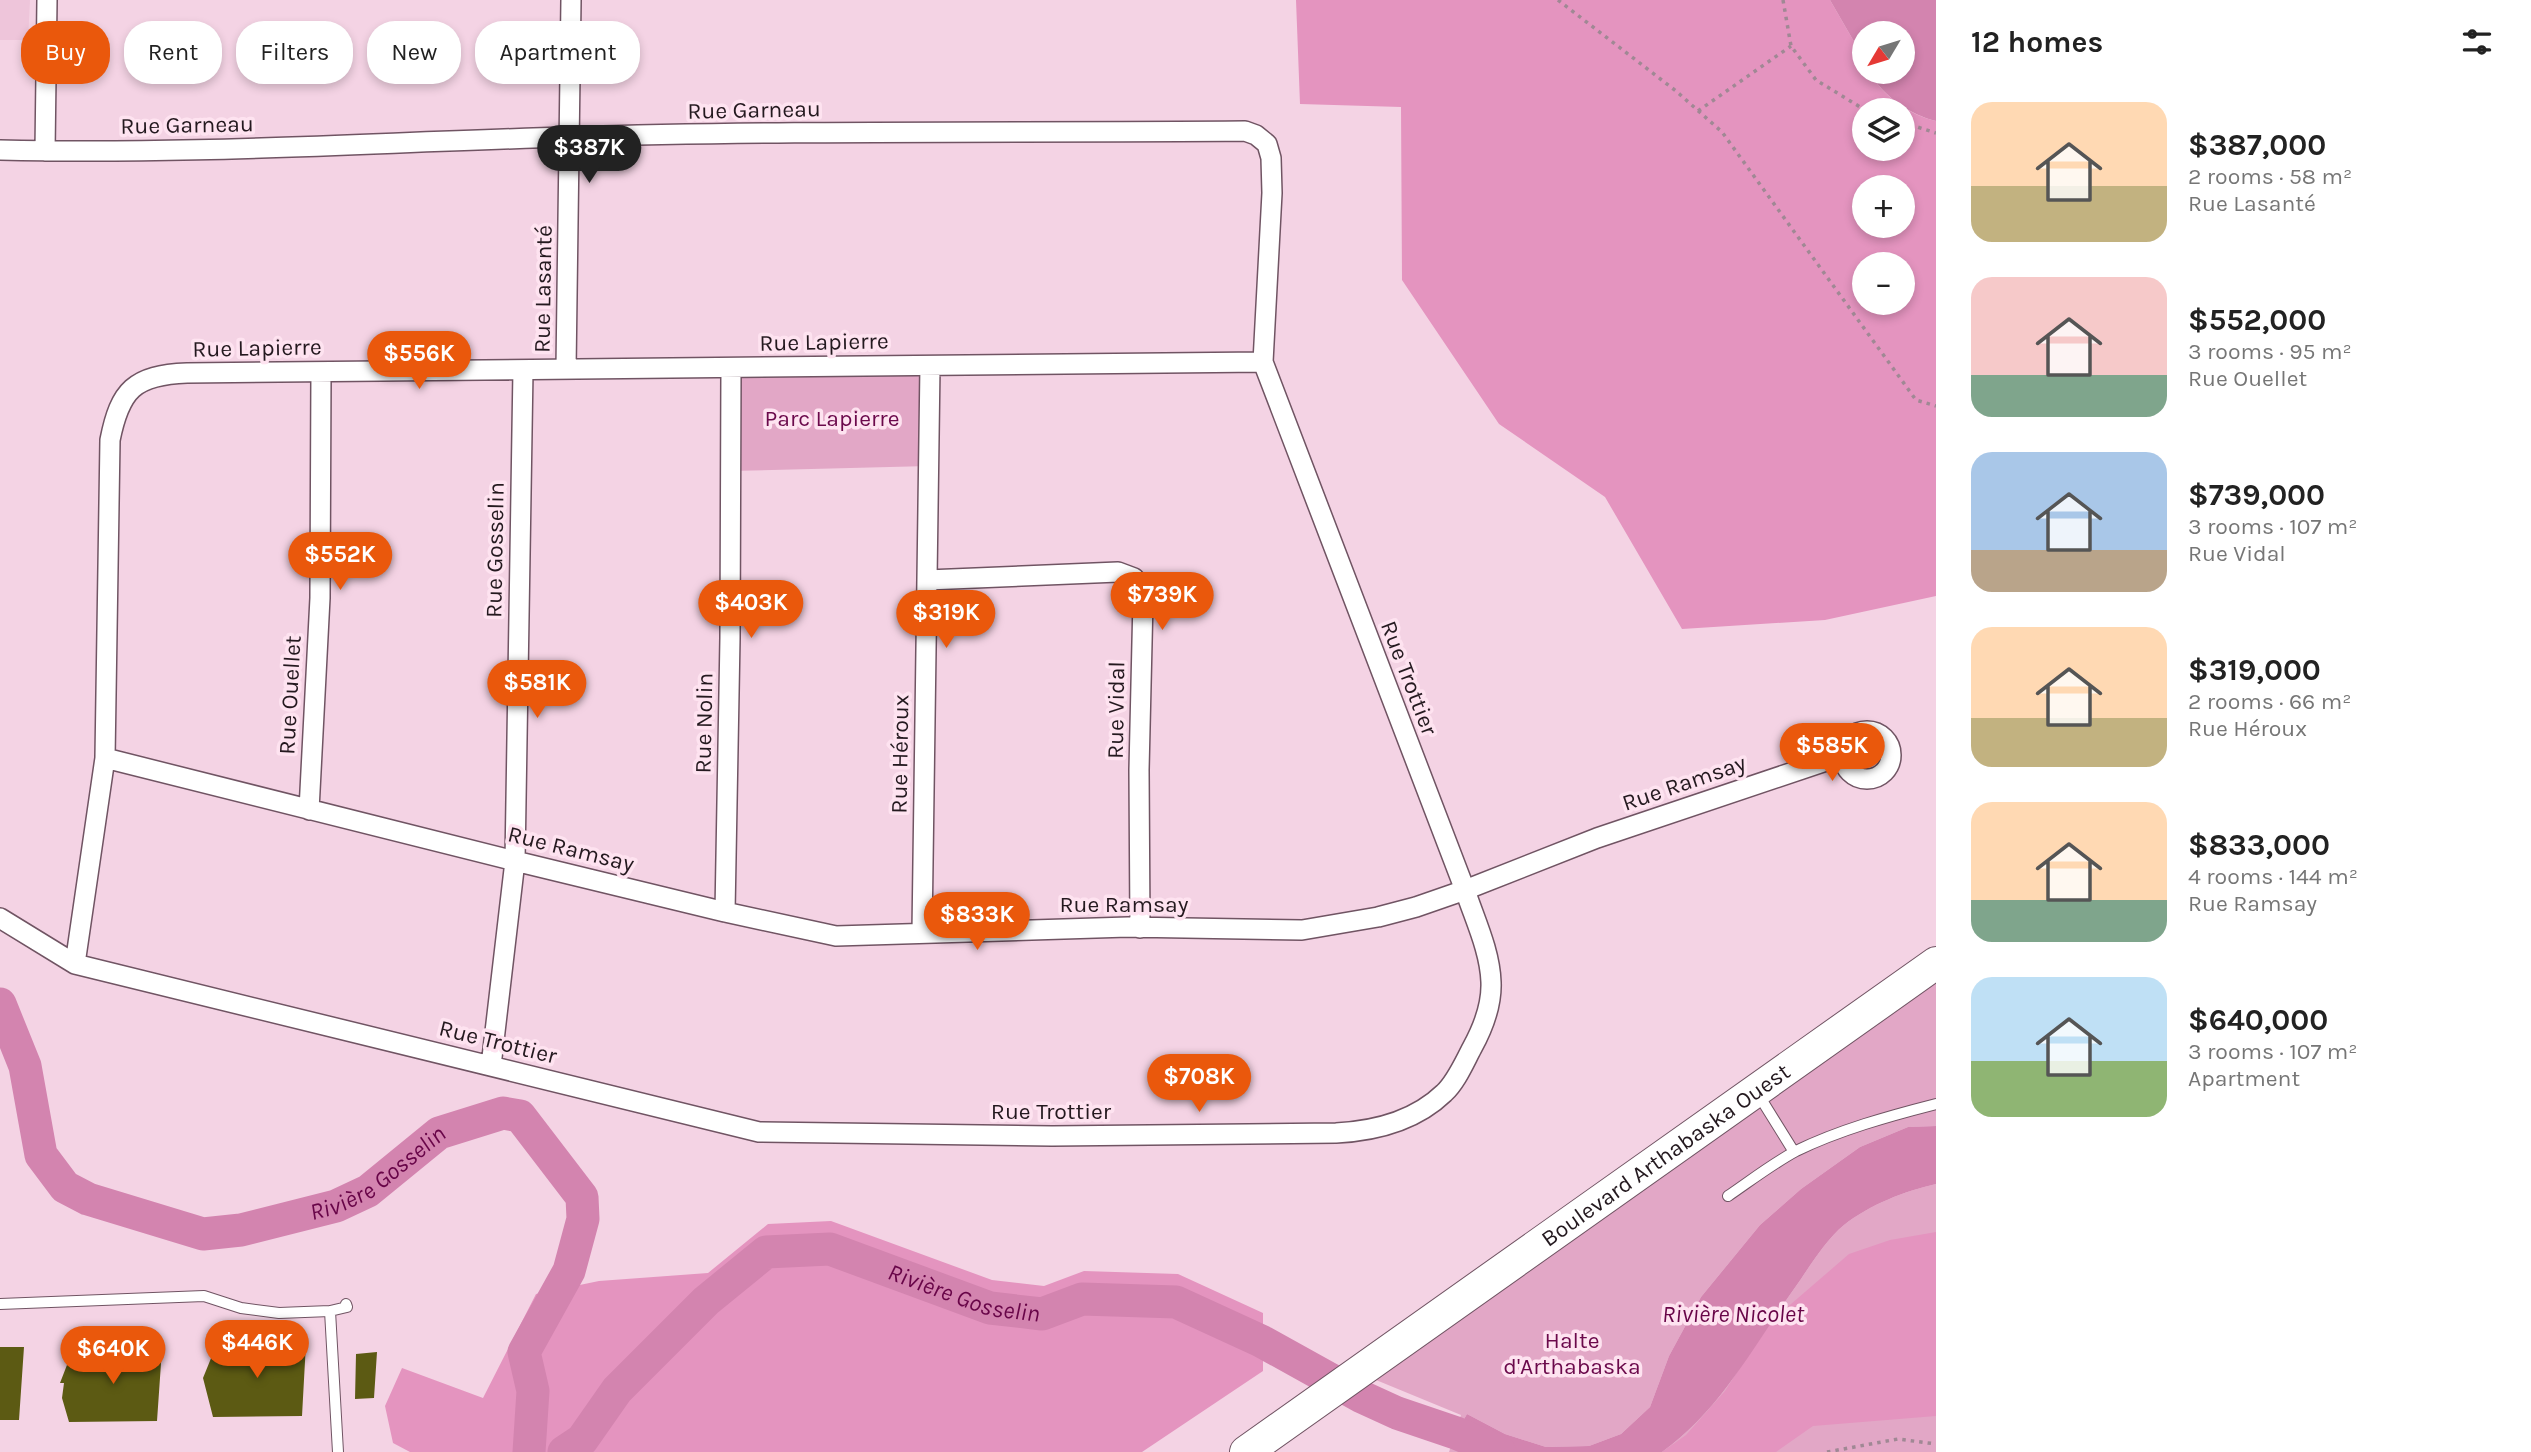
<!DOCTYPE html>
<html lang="en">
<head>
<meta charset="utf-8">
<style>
	:root { --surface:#fff; --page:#f2f2f2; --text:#222; --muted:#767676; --accent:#ea580c }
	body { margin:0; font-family:Karla,sans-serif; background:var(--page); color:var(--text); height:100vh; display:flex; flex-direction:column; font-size:26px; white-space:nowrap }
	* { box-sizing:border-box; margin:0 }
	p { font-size:23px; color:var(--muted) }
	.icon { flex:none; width:38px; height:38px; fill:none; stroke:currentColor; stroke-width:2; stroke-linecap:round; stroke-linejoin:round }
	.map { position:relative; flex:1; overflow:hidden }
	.drawer { display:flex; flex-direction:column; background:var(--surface); width:595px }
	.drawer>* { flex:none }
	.hud { position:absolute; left:21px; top:21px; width:665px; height:63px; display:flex; gap:14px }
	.needle { width:46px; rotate:232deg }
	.buttons { position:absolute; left:1852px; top:21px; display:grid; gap:14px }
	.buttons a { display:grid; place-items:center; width:63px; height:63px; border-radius:50%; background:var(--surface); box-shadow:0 4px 10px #0003; font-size:35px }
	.price { position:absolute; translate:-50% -60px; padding:0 16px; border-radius:24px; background:var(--accent); color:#fff; font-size:23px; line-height:46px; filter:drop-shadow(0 2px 4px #0008) }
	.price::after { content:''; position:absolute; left:50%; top:42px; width:21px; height:16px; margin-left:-10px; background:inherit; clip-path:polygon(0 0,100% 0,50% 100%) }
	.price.on { background:#222; color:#fff }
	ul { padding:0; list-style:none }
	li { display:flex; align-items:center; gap:21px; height:175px; padding:0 35px }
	li span { display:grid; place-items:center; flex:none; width:196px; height:140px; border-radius:21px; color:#555 }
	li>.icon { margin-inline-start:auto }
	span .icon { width:84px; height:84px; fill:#fffc; stroke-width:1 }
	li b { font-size:30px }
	h2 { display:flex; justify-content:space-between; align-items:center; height:84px; padding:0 35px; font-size:30px }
	.tag { padding:0 24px; border-radius:28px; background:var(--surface); box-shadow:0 4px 10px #0003; font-size:24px; line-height:63px }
	.tag.on { background:var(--accent); color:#fff }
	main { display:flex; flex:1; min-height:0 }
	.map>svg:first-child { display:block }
</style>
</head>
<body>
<main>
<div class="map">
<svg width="1936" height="1452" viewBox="0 0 1936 1452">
	<rect width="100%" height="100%" fill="#f4d3e4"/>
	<path fill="#eec5da" d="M0,0H30L28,40H0Z"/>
	<path fill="#e2a7c6" d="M930,366L929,466L729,471L731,368Z
		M1936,982V1126L1908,1127L1860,1147L1801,1189L1760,1225L1701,1297L1669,1356L1650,1407L1621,1434L1589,1446L1546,1447L1505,1434L1467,1414L1456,1433L1466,1452H1449L1461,1415L1376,1380L1750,1111Z
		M1936,1184V1452H1662C1723,1409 1758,1338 1801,1279C1813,1261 1827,1239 1844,1225C1869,1205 1905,1191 1936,1184Z"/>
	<path fill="#e494bf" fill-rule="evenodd" d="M1296,0H1830L1864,59V72H1870C1882,96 1910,115 1936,121V596L1825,620L1682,629L1605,497L1499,424L1402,280L1401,107L1300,104ZM1864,110H1902V149H1864ZM1864,187H1902V226H1864ZM1864,264H1902V303H1864Z
		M831,1221L992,1280L1044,1286L1084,1271L1178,1274L1263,1313V1371L1142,1452H410L393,1443L385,1406L402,1368L483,1398L536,1294L599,1281L708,1273L768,1224Z
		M1936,1232V1416L1813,1426L1776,1452H1662L1686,1435L1725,1391L1768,1324L1849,1254L1890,1240Z"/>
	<path fill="#d384af" d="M1830,0H1936V121C1911,115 1882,96 1870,72H1902V33H1864V59Z
		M1936,1126V1184C1905,1191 1869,1205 1844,1225C1827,1239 1813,1261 1801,1279C1758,1338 1723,1409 1662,1452H1466L1456,1433L1467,1414L1505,1434L1546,1447L1589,1446L1621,1434L1650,1407L1669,1356L1701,1297L1760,1225L1801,1189L1860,1147L1908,1127Z"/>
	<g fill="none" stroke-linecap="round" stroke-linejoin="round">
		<g stroke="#d384af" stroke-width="33">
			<path id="s1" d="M0,1004L25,1066L41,1155L65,1187L88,1199L203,1234L241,1230L336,1206L368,1191L439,1133L503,1113L520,1116L582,1197L583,1219L569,1271L524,1352L533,1391L529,1452"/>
			<path id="s2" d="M564,1452L582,1440L617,1390L706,1301L766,1252L830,1249L990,1308L1042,1314L1082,1299L1176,1302L1261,1341L1362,1397L1397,1413L1456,1433L1500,1452"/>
		</g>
	</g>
	<path fill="#5c5a13" d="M306,1343L302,1416L213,1417L203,1378L216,1346Z
		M0,1347H24L19,1420H0Z
		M162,1349L157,1421L69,1422L62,1398L64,1383H60L72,1352Z
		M377,1352L374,1398L355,1399L356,1354Z"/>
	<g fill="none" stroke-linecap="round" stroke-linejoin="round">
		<defs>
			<path id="lane" d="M1758,1094L1794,1152
				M1728,1196C1750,1181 1772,1164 1796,1151C1839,1130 1889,1116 1936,1104
				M0,1304L204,1296L241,1308L279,1313L330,1311L347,1307L346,1304
				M330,1311L338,1452"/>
			<path id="street" d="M0,150C190,155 379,142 569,137C794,130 1020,133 1245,131L1256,135L1267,144L1271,158L1272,193L1263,362L1465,890C1475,920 1490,951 1491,982C1492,1006 1483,1028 1472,1048C1464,1063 1456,1082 1444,1093C1415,1121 1375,1131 1336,1133L1052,1136L759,1132L75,964L0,918
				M45,151L47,0
				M566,369L571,0
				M927,580L1118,572L1134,578L1143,600L1139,770L1140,928
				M1843 755a24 24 0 1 1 48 0a24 24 0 1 1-48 0Z
				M105,758L515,861L725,912L836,936L1128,927L1302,930L1378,917L1416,907L1465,890L1597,838L1829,760L1843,758
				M309,810L320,598L321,372
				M725,912L730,638L731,368
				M922,933L930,366
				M75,964L105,758L110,440C120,390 134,375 187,373L1263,362
				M491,1066L515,861L523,370"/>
			<g id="primary">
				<path id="s3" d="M1246,1452L1936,963"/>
			</g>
		</defs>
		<use href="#lane" stroke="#705463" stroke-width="12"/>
		<use href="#street" stroke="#705463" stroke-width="22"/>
		<use href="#primary" stroke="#705463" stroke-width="34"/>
		<path stroke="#a08894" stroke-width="3.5" stroke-dasharray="3.5 5" stroke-linecap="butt" d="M1558,0L1676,91L1722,132L1916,400L1936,406
			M1783,0L1791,46L1816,80L1865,110
			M1698,111L1791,46
			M1902,122L1936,133
			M1827,1452L1898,1439L1936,1444"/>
		<use href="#lane" stroke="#fff" stroke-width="10"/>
		<use href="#street" stroke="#fff" stroke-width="19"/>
		<use href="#primary" stroke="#fff" stroke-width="32"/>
	</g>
	<g text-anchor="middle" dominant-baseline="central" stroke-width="7" stroke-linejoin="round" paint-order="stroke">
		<g font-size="23" fill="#24191f" stroke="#fee3f0">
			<text transform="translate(754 110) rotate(-1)">Rue Garneau</text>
			<text transform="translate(187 125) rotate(-1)">Rue Garneau</text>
			<text transform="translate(543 289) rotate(-89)">Rue Lasanté</text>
			<text transform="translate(824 342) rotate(-1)">Rue Lapierre</text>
			<text transform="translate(257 348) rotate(-1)">Rue Lapierre</text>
			<text transform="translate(495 550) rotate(-89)">Rue Gosselin</text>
			<text transform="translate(1409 678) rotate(69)">Rue Trottier</text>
			<text transform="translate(290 695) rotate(-87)">Rue Ouellet</text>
			<text transform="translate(1116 710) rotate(-89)">Rue Vidal</text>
			<text transform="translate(704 723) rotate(-89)">Rue Nolin</text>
			<text transform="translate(900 754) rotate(-89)">Rue Héroux</text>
			<text transform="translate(1684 783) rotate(-19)">Rue Ramsay</text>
			<text transform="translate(571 849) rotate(14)">Rue Ramsay</text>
			<text x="1124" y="904">Rue Ramsay</text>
			<text transform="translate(498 1042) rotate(14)">Rue Trottier</text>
			<text x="1051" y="1111">Rue Trottier</text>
			<text stroke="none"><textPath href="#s3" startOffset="514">Boulevard Arthabaska Ouest</textPath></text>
		</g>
		<g font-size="23" fill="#6b094b" stroke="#fee3f0">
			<text x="832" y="418">Parc Lapierre</text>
			<text x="1572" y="1340">Halte<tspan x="1572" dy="26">d'Arthabaska</tspan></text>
		</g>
		<g font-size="24" font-style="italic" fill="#680548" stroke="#fee3f0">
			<text stroke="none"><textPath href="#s1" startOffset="532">Rivière Gosselin</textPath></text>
			<text stroke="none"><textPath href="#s2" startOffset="492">Rivière Gosselin</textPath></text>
			<text x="1733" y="1314">Rivière Nicolet</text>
		</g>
	</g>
</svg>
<div class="buttons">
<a><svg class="needle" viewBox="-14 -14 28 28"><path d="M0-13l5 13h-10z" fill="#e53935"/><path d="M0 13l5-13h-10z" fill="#767676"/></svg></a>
<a><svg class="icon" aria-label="layers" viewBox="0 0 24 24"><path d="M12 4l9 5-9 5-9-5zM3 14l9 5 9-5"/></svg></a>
<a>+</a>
<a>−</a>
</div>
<b class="price on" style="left:589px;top:185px">$387K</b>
<b class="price" style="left:419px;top:391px">$556K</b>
<b class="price" style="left:340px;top:592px">$552K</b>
<b class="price" style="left:1162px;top:632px">$739K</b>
<b class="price" style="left:751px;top:640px">$403K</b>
<b class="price" style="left:946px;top:650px">$319K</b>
<b class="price" style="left:537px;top:720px">$581K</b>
<b class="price" style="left:1832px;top:783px">$585K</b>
<b class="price" style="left:977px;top:952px">$833K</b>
<b class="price" style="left:1199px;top:1114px">$708K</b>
<b class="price" style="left:257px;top:1380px">$446K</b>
<b class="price" style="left:113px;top:1386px">$640K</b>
<div class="hud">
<a class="tag on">Buy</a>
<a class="tag">Rent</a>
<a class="tag">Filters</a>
<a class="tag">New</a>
<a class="tag">Apartment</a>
</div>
</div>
<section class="drawer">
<h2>12 homes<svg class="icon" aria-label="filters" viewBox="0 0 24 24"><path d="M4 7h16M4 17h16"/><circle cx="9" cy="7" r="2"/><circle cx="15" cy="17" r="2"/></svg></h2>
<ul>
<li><span style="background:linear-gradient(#ffd9b3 60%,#c2b280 0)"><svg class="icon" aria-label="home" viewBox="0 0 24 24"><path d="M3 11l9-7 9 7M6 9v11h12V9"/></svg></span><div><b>$387,000</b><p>2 rooms · 58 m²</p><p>Rue Lasanté</p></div></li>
<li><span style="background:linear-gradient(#f6c9c9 70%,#7fa58c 0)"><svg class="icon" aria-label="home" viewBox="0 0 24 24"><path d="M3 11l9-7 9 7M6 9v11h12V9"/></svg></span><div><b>$552,000</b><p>3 rooms · 95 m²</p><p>Rue Ouellet</p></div></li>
<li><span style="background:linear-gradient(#a9c7e8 70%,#b9a48a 0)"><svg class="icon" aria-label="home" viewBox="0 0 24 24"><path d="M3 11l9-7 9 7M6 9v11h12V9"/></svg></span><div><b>$739,000</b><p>3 rooms · 107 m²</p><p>Rue Vidal</p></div></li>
<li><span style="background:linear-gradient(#ffd9b3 65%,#c2b280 0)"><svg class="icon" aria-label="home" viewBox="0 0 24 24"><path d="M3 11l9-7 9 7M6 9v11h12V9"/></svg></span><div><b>$319,000</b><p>2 rooms · 66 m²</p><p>Rue Héroux</p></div></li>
<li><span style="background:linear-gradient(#ffd9b3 70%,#7fa58c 0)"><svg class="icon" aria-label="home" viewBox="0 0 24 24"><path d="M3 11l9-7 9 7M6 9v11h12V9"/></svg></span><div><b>$833,000</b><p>4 rooms · 144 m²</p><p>Rue Ramsay</p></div></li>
<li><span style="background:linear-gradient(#bfe0f5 60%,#8fb573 0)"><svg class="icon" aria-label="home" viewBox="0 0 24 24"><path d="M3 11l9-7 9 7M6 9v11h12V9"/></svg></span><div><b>$640,000</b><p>3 rooms · 107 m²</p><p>Apartment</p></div></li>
</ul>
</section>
</main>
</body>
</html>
